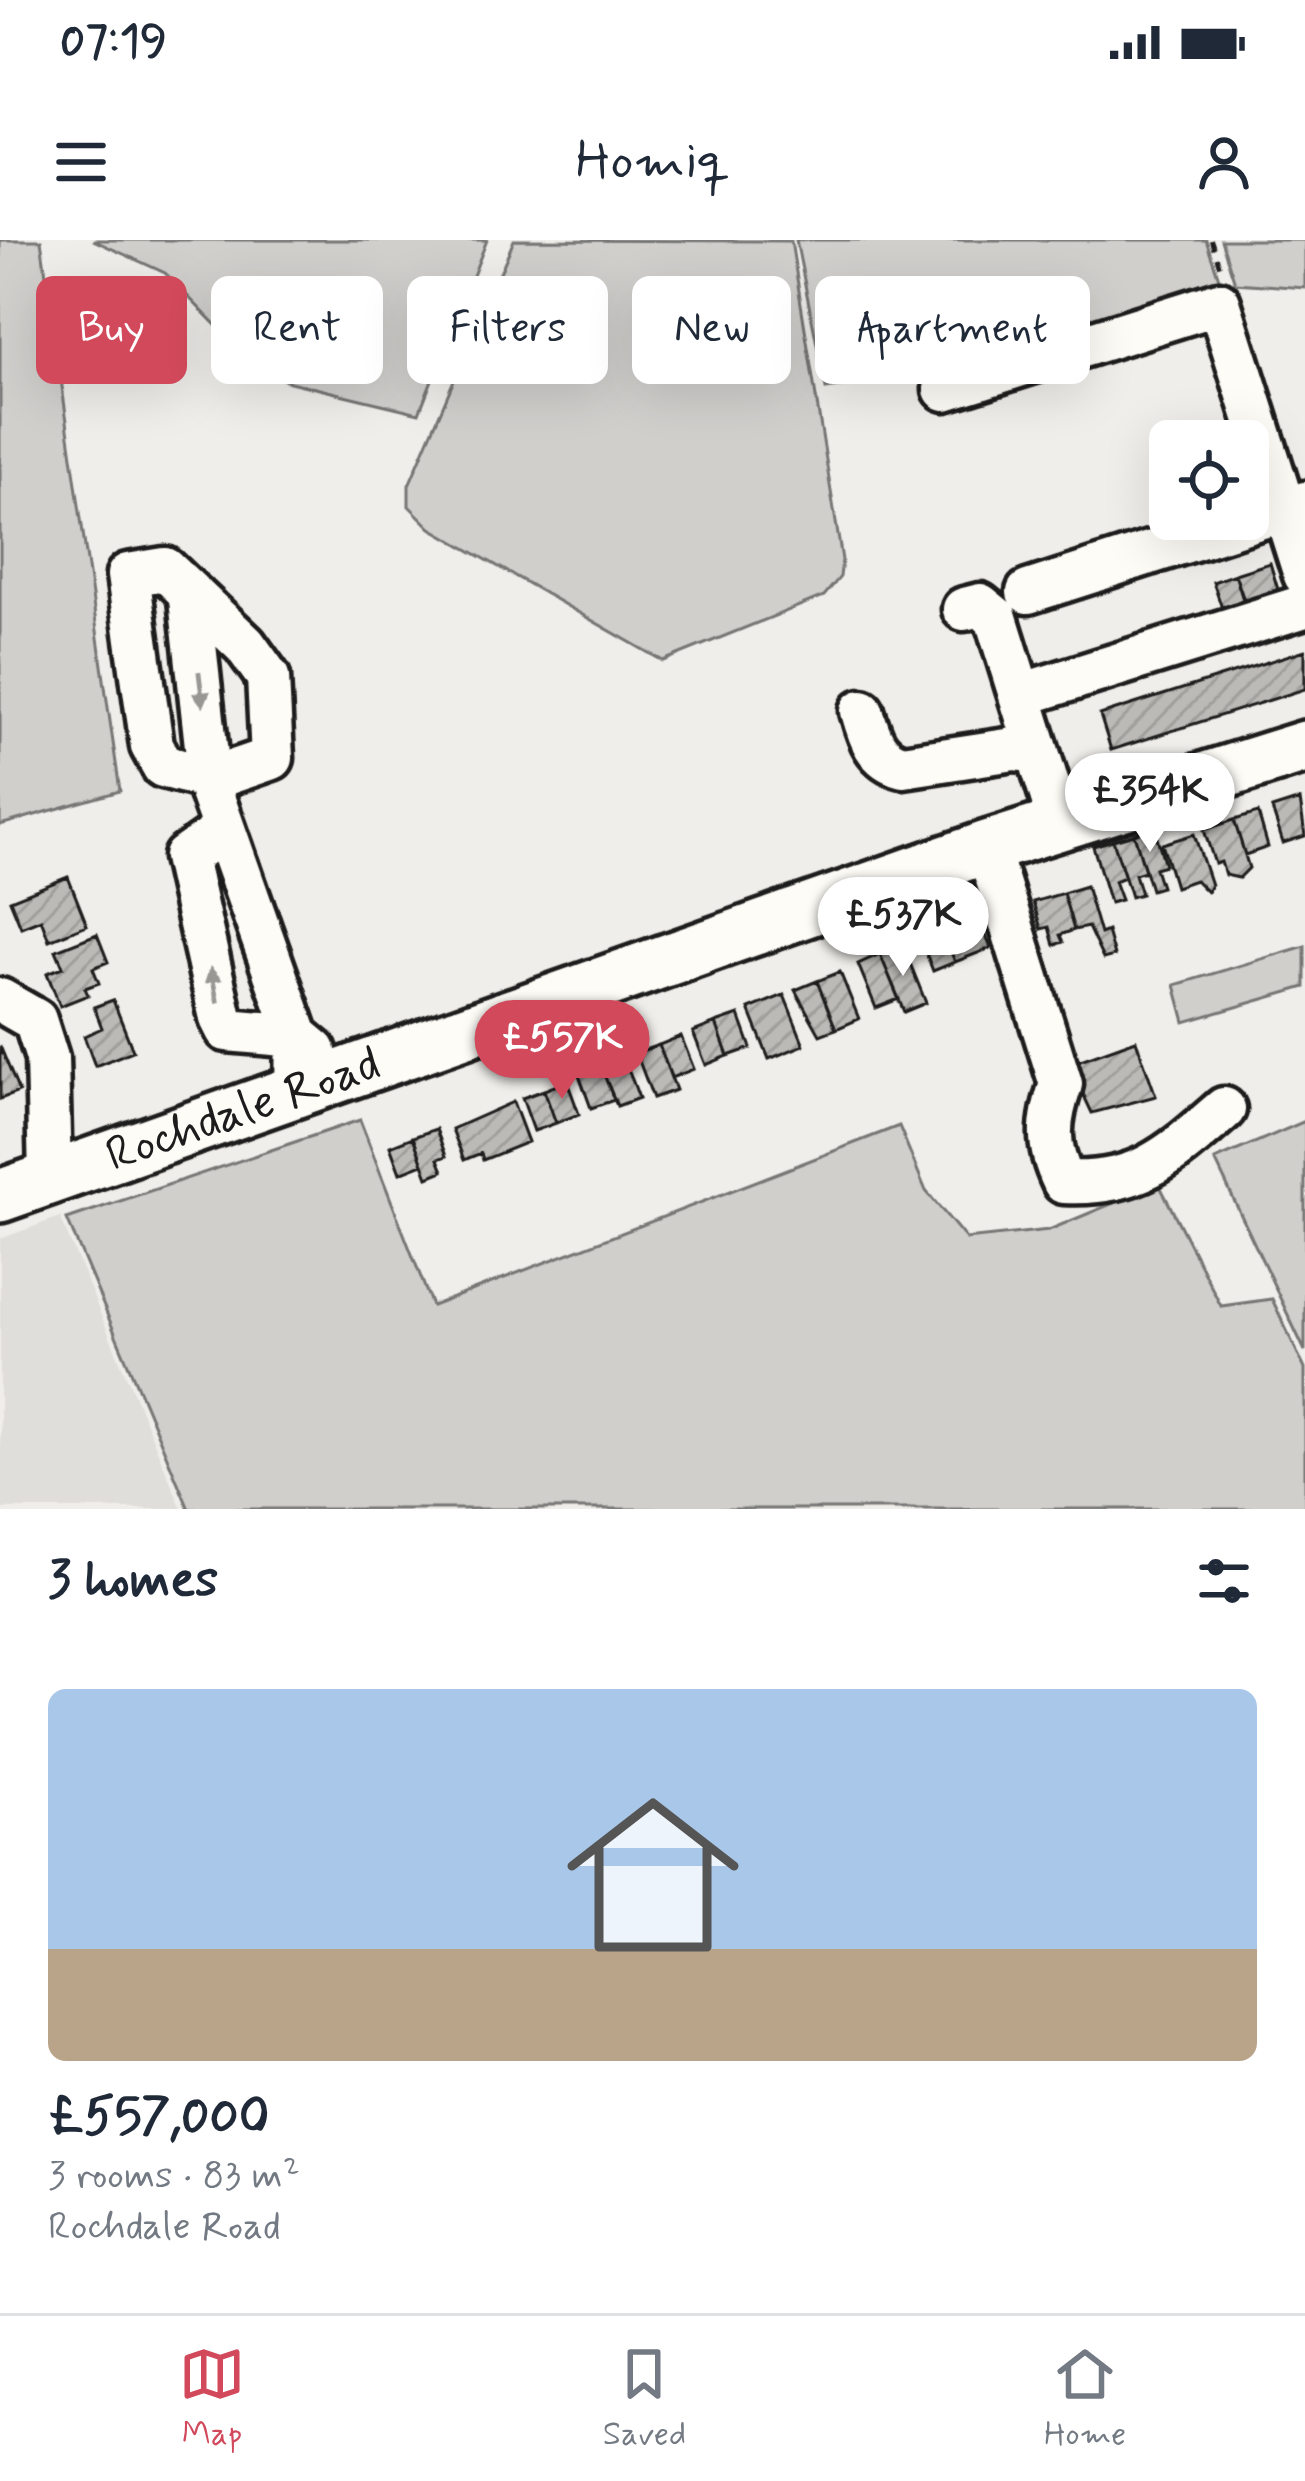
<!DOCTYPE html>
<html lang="en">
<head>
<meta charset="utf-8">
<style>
	:root { --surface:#fff; --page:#f6f6f7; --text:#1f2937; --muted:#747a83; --line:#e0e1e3; --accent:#d1495b }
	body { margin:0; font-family:Mynerve,sans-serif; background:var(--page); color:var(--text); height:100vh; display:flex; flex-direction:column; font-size:45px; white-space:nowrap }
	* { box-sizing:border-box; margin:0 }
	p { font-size:39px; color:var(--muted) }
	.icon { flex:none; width:66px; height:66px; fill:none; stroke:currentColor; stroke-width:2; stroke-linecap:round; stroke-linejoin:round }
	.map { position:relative; height:1269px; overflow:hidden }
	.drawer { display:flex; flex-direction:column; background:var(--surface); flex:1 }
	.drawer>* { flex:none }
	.banner { position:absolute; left:36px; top:36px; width:1233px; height:108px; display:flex; gap:24px }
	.buttons { position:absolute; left:1149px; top:180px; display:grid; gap:24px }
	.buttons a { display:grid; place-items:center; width:120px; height:120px; border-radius:18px; background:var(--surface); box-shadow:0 12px 48px #0002; font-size:60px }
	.price { position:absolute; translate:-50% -102px; padding:0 27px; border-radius:42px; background:#fff; color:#222; font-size:39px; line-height:78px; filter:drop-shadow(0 3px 6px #0008) }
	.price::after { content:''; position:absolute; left:50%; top:72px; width:36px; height:27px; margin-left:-18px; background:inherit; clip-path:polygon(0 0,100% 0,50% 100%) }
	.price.current { background:var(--accent); color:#fff }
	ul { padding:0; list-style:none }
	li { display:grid; align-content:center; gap:24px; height:636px; padding:0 48px }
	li+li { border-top:3px solid var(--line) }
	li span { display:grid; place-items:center; height:372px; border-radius:18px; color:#555 }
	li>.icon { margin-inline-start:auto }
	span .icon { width:216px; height:216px; fill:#fffc; stroke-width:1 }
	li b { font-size:51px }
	h2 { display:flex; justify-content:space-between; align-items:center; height:144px; padding:0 48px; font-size:51px }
	.chip { padding:0 42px; border-radius:18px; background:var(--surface); box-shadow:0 12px 48px #0002; font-size:42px; line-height:108px }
	.chip.current { background:var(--accent); color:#fff }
	.status { display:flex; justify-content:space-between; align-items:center; height:84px; padding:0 60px; background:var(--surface); direction:ltr }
	.status svg { height:33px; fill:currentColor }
	header { display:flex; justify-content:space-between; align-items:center; height:156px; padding:0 48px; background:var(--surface); font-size:54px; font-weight:600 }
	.tabs { display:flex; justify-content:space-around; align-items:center; height:168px; border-top:3px solid var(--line); background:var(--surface); font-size:33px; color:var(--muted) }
	.tabs a { display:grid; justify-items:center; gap:6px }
	.tabs .current { color:var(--accent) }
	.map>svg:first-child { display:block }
</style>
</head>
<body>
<div class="status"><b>07:19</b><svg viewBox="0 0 49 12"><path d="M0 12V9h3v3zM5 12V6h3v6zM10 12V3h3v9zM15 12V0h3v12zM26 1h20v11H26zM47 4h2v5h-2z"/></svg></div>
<header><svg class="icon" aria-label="menu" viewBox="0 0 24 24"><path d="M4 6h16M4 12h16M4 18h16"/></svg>Homiq<svg class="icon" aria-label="person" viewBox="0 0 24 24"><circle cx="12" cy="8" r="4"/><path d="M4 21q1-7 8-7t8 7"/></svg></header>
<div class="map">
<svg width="1305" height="1269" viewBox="0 0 1305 1269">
	<defs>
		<pattern id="building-hatch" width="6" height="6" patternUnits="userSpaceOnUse" patternTransform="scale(3)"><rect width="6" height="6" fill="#bbbab6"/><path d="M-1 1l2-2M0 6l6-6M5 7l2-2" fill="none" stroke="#a09f9c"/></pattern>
	</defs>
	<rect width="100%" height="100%" fill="#f0eeea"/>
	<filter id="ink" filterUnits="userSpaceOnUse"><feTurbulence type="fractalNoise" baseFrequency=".00833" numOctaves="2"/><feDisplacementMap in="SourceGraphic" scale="24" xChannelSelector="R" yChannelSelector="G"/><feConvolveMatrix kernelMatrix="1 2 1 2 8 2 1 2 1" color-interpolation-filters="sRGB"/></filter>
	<g filter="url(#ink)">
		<path fill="#e0deda" d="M60,977L182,1269H0V999Z"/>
		<path fill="#d0cfcc" stroke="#767674" stroke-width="3" d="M0,0H41L120,551L0,585Z
			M93,0H487L419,173L286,141L249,119L165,33Z
			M514,0L791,1L842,320L840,337L824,356L663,421L431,288L409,266V245Z
			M796,0H1206L1223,50L995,123L826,149Z
			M1221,0H1305V48L1235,43Z
			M1305,706V747L1185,782L1175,745Z
			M360,880L432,1066L899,886L926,951L966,999L1049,990L1159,944L1221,1066L1272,1059L1305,1129V1269H189L67,979Z
			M1305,881V1111L1215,920Z"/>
		<path fill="url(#building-hatch)" stroke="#1c1c1c" stroke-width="3" d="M1270,323L1279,353L1248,376L1235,334Z
			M1235,334L1245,363L1223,371L1213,342Z
			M1305,410V449L1111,510L1100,475Z
			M1300,560L1305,596L1283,603L1272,569Z
			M1258,573L1268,607L1245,615L1234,580Z
			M1234,580L1249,628L1239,638L1225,635L1221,622L1215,624L1204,590Z
			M1154,587L1165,625L1155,628L1161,647L1151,650L1134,594Z
			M1134,594L1145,631L1135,634L1141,654L1131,657L1113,600Z
			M1194,594L1211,645L1207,652L1195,640L1175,647L1162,604Z
			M1113,600L1125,637L1114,641L1121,660L1110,663L1093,606Z
			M68,637L87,685L49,700L41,679L21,687L10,660Z
			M1086,646L1100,694L1107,691L1114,716L1103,719L1088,687L1074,690L1063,653Z
			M1063,653L1074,690L1060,695L1063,702L1054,705L1049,687L1041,689L1033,662Z
			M965,681L967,687L980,682L991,708L955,722L942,689Z
			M942,689L955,722L933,731L920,698Z
			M97,694L108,722L93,728L99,743L85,748L88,755L60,766L47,733L63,727L56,710Z
			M903,706L926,763L904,772L880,714Z
			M880,714L899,759L876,768L858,724Z
			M840,732L859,779L836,789L817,741Z
			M817,741L836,789L820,795L795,750Z
			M784,755L804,805L769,819L749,769Z
			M113,760L133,811L95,826L84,796L102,788L94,767Z
			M739,775L751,808L728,816L716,783Z
			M716,783L728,816L706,825L693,792Z
			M681,796L694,829L671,838L659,805Z
			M1136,800L1156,856L1092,873L1069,824Z
			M659,805L676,850L653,858L636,813Z
			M0,806L19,852L0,859Z
			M624,818L639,858L617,866L601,827Z
			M601,827L614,860L591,868L579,835Z
			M567,841L579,874L556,883L544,850Z
			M544,850L556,883L534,891L522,858Z
			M513,862L528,902L483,920L481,913L464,920L452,889Z
			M436,889L446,916L438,919L443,931L428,937L413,897Z
			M413,897L423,924L400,933L390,906Z"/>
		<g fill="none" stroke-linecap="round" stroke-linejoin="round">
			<defs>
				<path id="minor" d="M945,149L1219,63L1305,335
					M165,329L245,405L268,437L272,518L211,539L163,526L152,506L128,335Z
					M1028,352L1305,263
					M190,359L211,552L297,796L296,849
					M964,369L980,365L996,378L1060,583
					M1021,455L1305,366
					M862,471C869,496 875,519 903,526L1014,509L1038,512
					M222,591L185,617L221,778L227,790L297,796L315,811
					M987,607L1061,844C1048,882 1046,905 1064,942C1139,946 1170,916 1224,869
					M0,760L35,780L47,818L50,937"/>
				<g id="major">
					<path id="s1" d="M0,956L987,607L1305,507"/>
				</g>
			</defs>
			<use href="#minor" stroke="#1c1c1c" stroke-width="51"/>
			<use href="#major" stroke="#1c1c1c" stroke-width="60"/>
			<path stroke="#1c1c1c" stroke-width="4.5" stroke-dasharray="9 9" stroke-linecap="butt" d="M1211,0L1220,27"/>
			<use href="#minor" stroke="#fdfcf7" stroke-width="42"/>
			<use href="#major" stroke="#fdfcf7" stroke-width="51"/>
		</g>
		<defs><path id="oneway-solid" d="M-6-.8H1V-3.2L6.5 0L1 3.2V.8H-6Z" transform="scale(3)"/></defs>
		<g fill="#989794">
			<use href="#oneway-solid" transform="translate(201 449) rotate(83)"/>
			<use href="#oneway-solid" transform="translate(214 745) rotate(-102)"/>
		</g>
	</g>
	<g text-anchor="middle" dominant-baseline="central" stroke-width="12" stroke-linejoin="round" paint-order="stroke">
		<g font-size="48" fill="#1c1c1c" stroke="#fdfcf7">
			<text stroke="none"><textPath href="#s1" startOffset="258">Rochdale Road</textPath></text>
		</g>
	</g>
</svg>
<div class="buttons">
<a><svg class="icon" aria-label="locate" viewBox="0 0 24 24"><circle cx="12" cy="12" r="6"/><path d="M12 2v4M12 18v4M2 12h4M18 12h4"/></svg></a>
</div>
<b class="price" style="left:1150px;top:615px">£354K</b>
<b class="price" style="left:903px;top:739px">£537K</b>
<b class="price current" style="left:562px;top:862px">£557K</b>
<div class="banner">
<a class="chip current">Buy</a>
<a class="chip">Rent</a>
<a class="chip">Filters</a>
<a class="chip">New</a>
<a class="chip">Apartment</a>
</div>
</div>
<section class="drawer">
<h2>3 homes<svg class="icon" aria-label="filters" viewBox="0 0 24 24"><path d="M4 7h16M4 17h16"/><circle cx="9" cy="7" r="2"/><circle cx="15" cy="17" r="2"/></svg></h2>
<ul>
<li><span style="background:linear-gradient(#a9c7e8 70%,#b9a48a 0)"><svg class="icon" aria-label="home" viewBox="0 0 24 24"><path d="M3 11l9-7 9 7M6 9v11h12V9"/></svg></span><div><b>£557,000</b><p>3 rooms · 83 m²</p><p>Rochdale Road</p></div></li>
</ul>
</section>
<nav class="tabs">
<a class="current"><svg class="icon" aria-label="map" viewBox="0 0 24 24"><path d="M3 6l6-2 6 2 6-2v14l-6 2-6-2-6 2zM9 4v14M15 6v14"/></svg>Map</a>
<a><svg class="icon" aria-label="saved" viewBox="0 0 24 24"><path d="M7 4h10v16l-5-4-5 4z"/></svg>Saved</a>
<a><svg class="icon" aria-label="home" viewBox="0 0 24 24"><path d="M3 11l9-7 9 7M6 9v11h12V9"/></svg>Home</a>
</nav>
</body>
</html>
